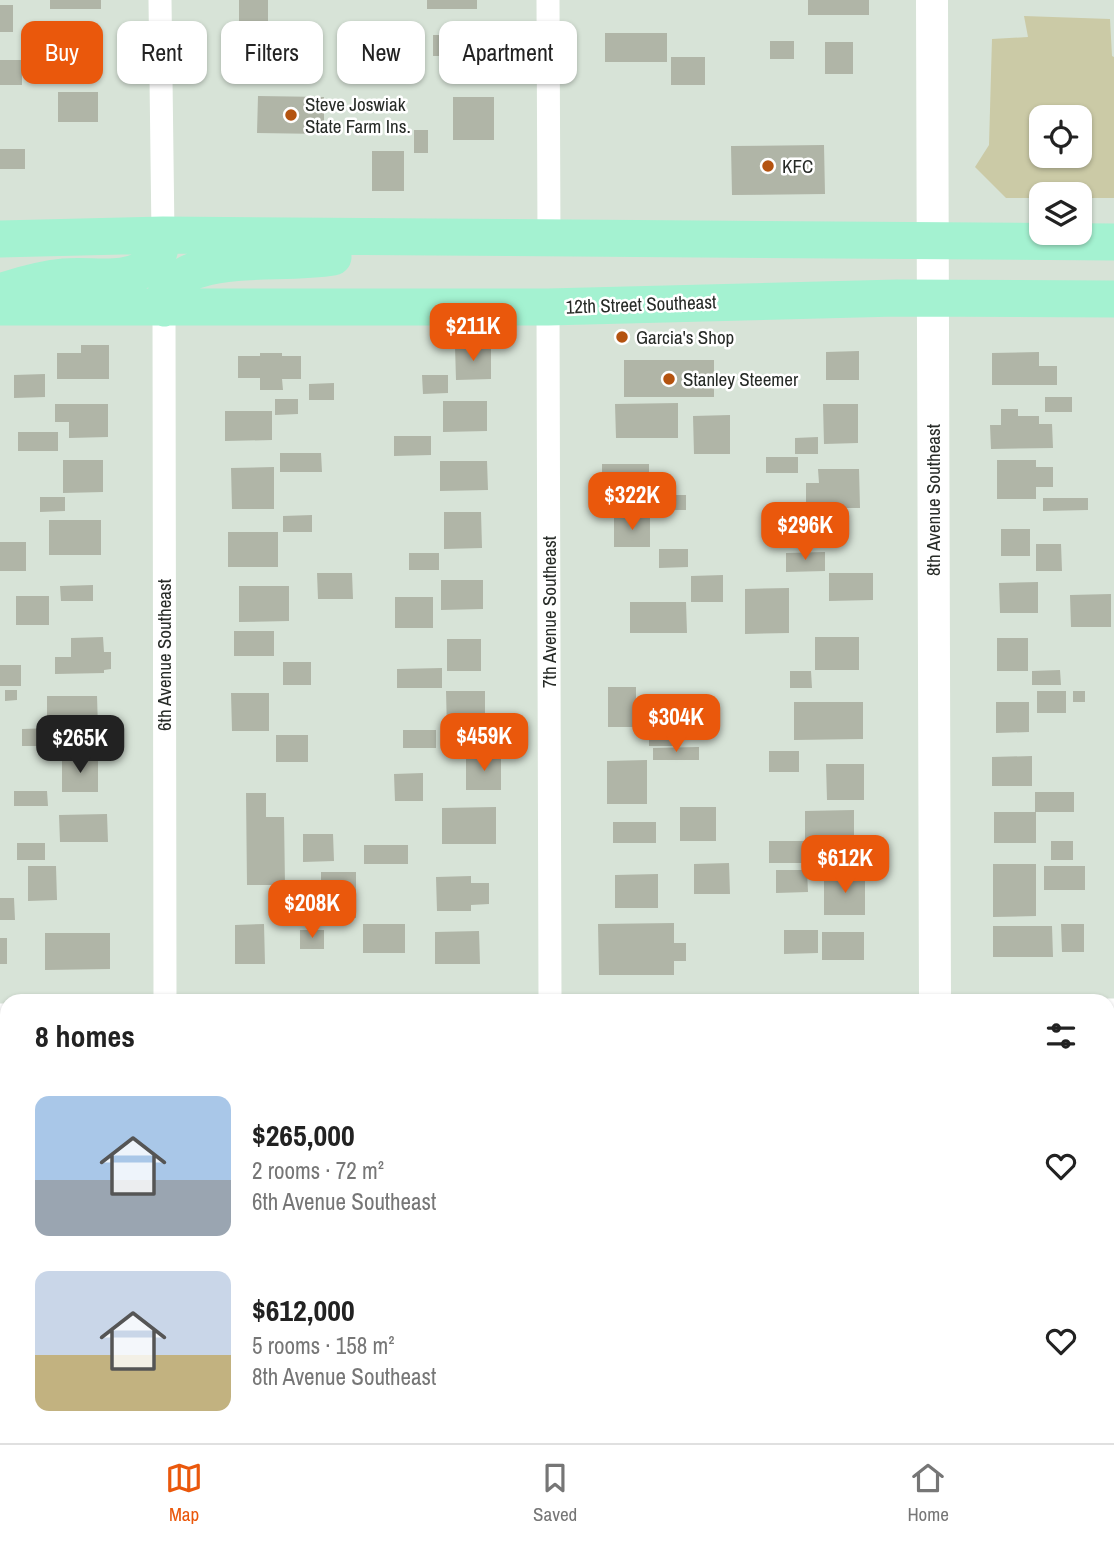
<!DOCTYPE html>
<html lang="en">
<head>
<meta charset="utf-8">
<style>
	:root { --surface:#fff; --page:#f2f2f2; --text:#222; --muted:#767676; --line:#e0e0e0; --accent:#ea580c }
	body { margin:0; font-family:"Archivo Narrow",sans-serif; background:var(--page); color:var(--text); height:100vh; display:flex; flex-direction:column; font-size:26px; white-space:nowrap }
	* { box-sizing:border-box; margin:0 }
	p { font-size:23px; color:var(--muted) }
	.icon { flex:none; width:38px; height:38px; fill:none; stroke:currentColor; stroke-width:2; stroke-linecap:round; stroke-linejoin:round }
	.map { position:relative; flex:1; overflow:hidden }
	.panel { position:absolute; left:0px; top:994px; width:1115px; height:450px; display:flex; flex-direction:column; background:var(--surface); border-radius:21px 21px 0 0; box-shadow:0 2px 5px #0004 }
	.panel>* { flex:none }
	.guide { position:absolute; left:21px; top:21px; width:700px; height:63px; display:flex; gap:14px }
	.buttons { position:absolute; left:1029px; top:105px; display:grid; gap:14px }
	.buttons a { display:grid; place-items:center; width:63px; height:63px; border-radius:14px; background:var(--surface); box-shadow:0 2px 5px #0004; font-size:35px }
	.price { position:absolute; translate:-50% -60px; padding:0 16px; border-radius:14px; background:var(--accent); color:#fff; font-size:23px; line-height:46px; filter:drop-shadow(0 2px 4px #0008) }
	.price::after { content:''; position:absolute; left:50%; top:42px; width:21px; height:16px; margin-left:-10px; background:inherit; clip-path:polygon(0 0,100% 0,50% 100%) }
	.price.on { background:#222; color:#fff }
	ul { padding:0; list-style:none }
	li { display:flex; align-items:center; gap:21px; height:175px; padding:0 35px }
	li span { display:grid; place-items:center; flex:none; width:196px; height:140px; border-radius:14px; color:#555 }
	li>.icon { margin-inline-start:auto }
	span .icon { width:84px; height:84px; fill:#fffc; stroke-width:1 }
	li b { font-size:30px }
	h2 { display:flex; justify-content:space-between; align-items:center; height:84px; padding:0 35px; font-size:30px }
	.chip { padding:0 24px; border-radius:14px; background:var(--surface); box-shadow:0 2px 5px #0004; font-size:24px; line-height:63px }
	.chip.on { background:var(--accent); color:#fff }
	.tabs { display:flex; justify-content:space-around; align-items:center; height:98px; border-top:2px solid var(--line); background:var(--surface); font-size:19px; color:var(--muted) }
	.tabs a { display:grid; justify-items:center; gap:4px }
	.tabs .on { color:var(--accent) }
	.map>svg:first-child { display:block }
</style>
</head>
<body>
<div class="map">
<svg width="1114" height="1443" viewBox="0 0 1114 1443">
	<rect width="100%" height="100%" fill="#d7e3d7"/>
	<path fill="#cbcaa6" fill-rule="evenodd" d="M1024,16L1110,19L1112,56L1114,57V198H1080V194H1041V198H1006L975,167L989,145L992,39L1028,37ZM1041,117H1080V156H1041Z"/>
	<path fill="#b0b5a7" d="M50,0H101V9H50Z
		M239,0H268V29H239Z
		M427,0H477V9H427Z
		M808,0H869V15H808Z
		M0,5H13V32H0Z
		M278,28H307V38H278Z
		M605,33H667V62H605Z
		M433,35H488V69H446V56H433Z
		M53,37H100V67H53Z
		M230,39H275V74H230Z
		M770,41H794V59H770Z
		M825,42H853V74H825Z
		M377,54H410V76H377Z
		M671,57H705V85H671Z
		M0,60H22V85H0Z
		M58,92H98V122H58Z
		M258,96L324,97V134L257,133Z
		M453,97H494V140H453Z
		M414,130H428V153H414Z
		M824,145L825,194L732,195L731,146Z
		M0,149H25V169H0Z
		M372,151H404V191H372Z
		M81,345H109V379H57V353H81Z
		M455,346H491V379L456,380Z
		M859,351V380H826V352Z
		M1039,352V366H1057V385H992V353Z
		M260,353H282V356H301V379H282L283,390H260V378H238V356H260Z
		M624,360H714V397H624Z
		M45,374V397L14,398V375Z
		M422,375H448V393L423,394Z
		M334,383V400H309V384Z
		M1045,397H1072V412H1045Z
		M275,399H298V414L275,415Z
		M443,401H487V431L443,432Z
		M678,403V438H616L615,404Z
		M55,404H108V437L69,438V422H55Z
		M823,404H858V443L824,444Z
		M1001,409H1018V416H1039V424H1052L1053,448L991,449L990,425H1001Z
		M225,411H272V440L225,441Z
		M730,415V454H694L693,416Z
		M18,432H58V451H18Z
		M394,436H431V455L394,456Z
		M818,437V454H795V438Z
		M280,453H321L322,472H280Z
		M766,457H798V473H766Z
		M63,460H103V492L63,493Z
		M997,460H1036V467H1053V487H1036V499H997Z
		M440,461H487L488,490L440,491Z
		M602,464H649V492L602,493Z
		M274,467V509H232L231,468Z
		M818,469H859L860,508H819V503H806V483H819Z
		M658,495H686V510H659Z
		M40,497H65V511L40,512Z
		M1043,498H1088V510L1043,511Z
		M444,512H481L482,548L444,549Z
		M312,515V532H283V516Z
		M614,518H650V547H614Z
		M833,519L834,539H803V520Z
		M49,520H101V555H49Z
		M1001,529H1030V556H1001Z
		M228,532H278V567H228Z
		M0,542H26V571H0Z
		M1036,544H1061L1062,571H1036Z
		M659,549H688V567L659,568Z
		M825,552V571L786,572V553Z
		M409,553H439V570H409Z
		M317,573H352L353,599H318Z
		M829,573H873V600L829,601Z
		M723,575V602H691V576Z
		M441,580H483V609L441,610Z
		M1038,582V613H1000L999,583Z
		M93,585V601H61L60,586Z
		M239,586H289V621L239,622Z
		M789,588V633L745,634V589Z
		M1111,594V627H1071L1070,595Z
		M16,596H49V625H16Z
		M395,597H433V628H395Z
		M630,602H686L687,633H630Z
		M234,631H274V656H234Z
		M103,637L104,652H111V669L104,670V673L55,674V657H71V638Z
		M815,637H859V670H815Z
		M997,638H1028V671H997Z
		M447,639H481V671H447Z
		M283,662H311V685H283Z
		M0,665H21V686H0Z
		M442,668V688H397V669Z
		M1060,670L1061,685H1032V671Z
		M790,671H811L812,688H790Z
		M608,687H636V727H608Z
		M5,690H17V700L5,701Z
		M446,691H485V730H447Z
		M1037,691H1066V713H1037Z
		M1073,691H1085V702H1073Z
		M231,693H269V731H232Z
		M47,696H97L98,728H63V722H47Z
		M794,702H863V739L794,740Z
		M996,702H1029V732L996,733Z
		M54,728L55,746H22V729Z
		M403,730H436V748H403Z
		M649,731H674V746H649Z
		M276,735H308V762H276Z
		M699,747V760H653V748Z
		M769,751H799V772H769Z
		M466,756H501V790H466Z
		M1032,756V786H992V757Z
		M62,758H98V792H62Z
		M647,760V804H607V761Z
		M826,764H864V800H827Z
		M423,773V801H395L394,774Z
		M14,791H47L48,806H14Z
		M1035,792H1074V812H1035Z
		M246,793H266V817H284L285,885H247Z
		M496,807V844H442V808Z
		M680,807H716V841H680Z
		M854,810V842L826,843V863H769V841H805V811Z
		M994,812H1036V843H994Z
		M107,814L108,842H60L59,815Z
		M613,822H656V843H613Z
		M303,834H333L334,861L303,862Z
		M1051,841H1073V860H1051Z
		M17,843H45V860H17Z
		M364,845H408V864H364Z
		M729,863L730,894H694V864Z
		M993,864H1036V916L993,917Z
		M28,866H56L57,900L28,901Z
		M1044,866H1085V890H1044Z
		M776,870H807L808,892L776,893Z
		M321,872H356V918H321Z
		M658,874V908H615V875Z
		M865,874V915H824V875Z
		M471,876V883H489V904L471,905V911H437L436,877Z
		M0,898H14L15,920H0Z
		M674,923V943H686V961H674V975H599L598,924Z
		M264,924L265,964H235V925Z
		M363,924H405V953H363Z
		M1061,924H1084V952H1062Z
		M993,926H1052L1053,957H993Z
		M300,930H324V949H300Z
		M784,930H818V953L784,954Z
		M479,931L480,964H435V932Z
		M822,932H864V960H822Z
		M45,933H110V969L45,970Z
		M0,938H7V964H0Z
		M1113,1077L1114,1118H1108V1078Z
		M0,1116H7V1284H0Z
		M0,1318H7V1352H0Z
		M0,1426H7V1437H35V1443H0Z
		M1108,1433H1112L1111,1443H1059V1437H1108Z
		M43,1437H109V1443H43Z
		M403,1437H437V1443H403Z
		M576,1437H607V1443H576Z
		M749,1437H780L779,1443H748Z
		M916,1437H949L948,1443H915Z"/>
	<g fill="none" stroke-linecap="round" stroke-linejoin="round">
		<path stroke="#fff" stroke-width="23" d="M160,0L163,235
			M548,0L549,239
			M548,307L550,1001
			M164,308L165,1001
			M1108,1010H1114
			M0,1015H7
			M1108,1343L1114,1344
			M166,1437V1443
			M514,1443L515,1437"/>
		<path stroke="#fff" stroke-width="32" d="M932,0L935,1001
			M857,1443L858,1437"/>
		<path stroke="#a4f2d1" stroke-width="37" d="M0,239L163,235L1114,242
			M0,292C21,285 43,279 64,277C92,274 126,284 150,265C160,258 160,246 163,235
			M0,307H548L897,298L1114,299
			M164,308L167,288C177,280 187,272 200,269C240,257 291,264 333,257"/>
	</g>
	<g fill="#b45310" stroke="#fff" stroke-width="2.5">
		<circle cx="291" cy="115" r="7"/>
		<circle cx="768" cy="166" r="7"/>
		<circle cx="622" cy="337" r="7"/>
		<circle cx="669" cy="379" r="7"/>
	</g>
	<g text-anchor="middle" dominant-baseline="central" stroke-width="5" stroke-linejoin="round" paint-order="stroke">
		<g font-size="19" fill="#272b27" stroke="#fff" text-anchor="start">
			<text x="305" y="104">Steve Joswiak<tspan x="305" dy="22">State Farm Ins.</tspan></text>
			<text x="782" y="166">KFC</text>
			<text x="636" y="337">Garcia's Shop</text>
			<text x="683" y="379">Stanley Steemer</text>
		</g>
		<g font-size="19" fill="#272b27" stroke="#fff">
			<text transform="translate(641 304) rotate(-2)">12th Street Southeast</text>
			<text transform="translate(933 500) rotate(-90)">8th Avenue Southeast</text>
			<text transform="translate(549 612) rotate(-90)">7th Avenue Southeast</text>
			<text transform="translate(164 655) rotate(-90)">6th Avenue Southeast</text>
		</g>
	</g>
</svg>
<div class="buttons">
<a><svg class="icon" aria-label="locate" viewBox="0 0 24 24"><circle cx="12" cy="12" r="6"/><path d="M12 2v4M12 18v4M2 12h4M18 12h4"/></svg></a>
<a><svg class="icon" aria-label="layers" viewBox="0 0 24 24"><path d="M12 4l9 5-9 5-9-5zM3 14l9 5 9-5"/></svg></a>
</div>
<b class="price" style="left:473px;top:363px">$211K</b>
<b class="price" style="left:632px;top:532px">$322K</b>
<b class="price" style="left:805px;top:562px">$296K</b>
<b class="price" style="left:676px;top:754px">$304K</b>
<b class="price" style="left:484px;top:773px">$459K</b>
<b class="price on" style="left:80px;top:775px">$265K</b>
<b class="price" style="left:845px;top:895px">$612K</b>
<b class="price" style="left:312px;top:940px">$208K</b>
<div class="guide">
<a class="chip on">Buy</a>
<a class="chip">Rent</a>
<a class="chip">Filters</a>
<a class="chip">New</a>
<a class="chip">Apartment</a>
</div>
<section class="panel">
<h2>8 homes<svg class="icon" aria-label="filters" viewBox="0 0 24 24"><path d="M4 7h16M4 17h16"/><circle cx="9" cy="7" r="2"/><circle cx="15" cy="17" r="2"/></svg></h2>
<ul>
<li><span style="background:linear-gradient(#a9c7e8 60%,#9aa5b1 0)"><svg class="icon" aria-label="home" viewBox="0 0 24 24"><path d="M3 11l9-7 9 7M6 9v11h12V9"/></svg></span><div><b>$265,000</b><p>2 rooms · 72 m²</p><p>6th Avenue Southeast</p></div><svg class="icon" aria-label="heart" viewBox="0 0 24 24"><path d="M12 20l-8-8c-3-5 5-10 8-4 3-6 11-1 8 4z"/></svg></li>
<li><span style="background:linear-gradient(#c9d6e8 60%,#c2b280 0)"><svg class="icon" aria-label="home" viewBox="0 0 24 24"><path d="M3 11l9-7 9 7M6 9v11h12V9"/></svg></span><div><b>$612,000</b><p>5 rooms · 158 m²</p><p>8th Avenue Southeast</p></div><svg class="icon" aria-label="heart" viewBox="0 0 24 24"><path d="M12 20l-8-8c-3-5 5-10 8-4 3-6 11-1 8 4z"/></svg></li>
</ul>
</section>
</div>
<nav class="tabs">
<a class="on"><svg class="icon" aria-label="map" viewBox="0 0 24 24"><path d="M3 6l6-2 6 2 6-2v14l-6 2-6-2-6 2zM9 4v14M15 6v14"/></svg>Map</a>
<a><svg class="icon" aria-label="saved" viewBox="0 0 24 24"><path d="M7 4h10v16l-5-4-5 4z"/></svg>Saved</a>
<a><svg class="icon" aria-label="home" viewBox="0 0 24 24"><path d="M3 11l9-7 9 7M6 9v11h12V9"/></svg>Home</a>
</nav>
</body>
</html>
